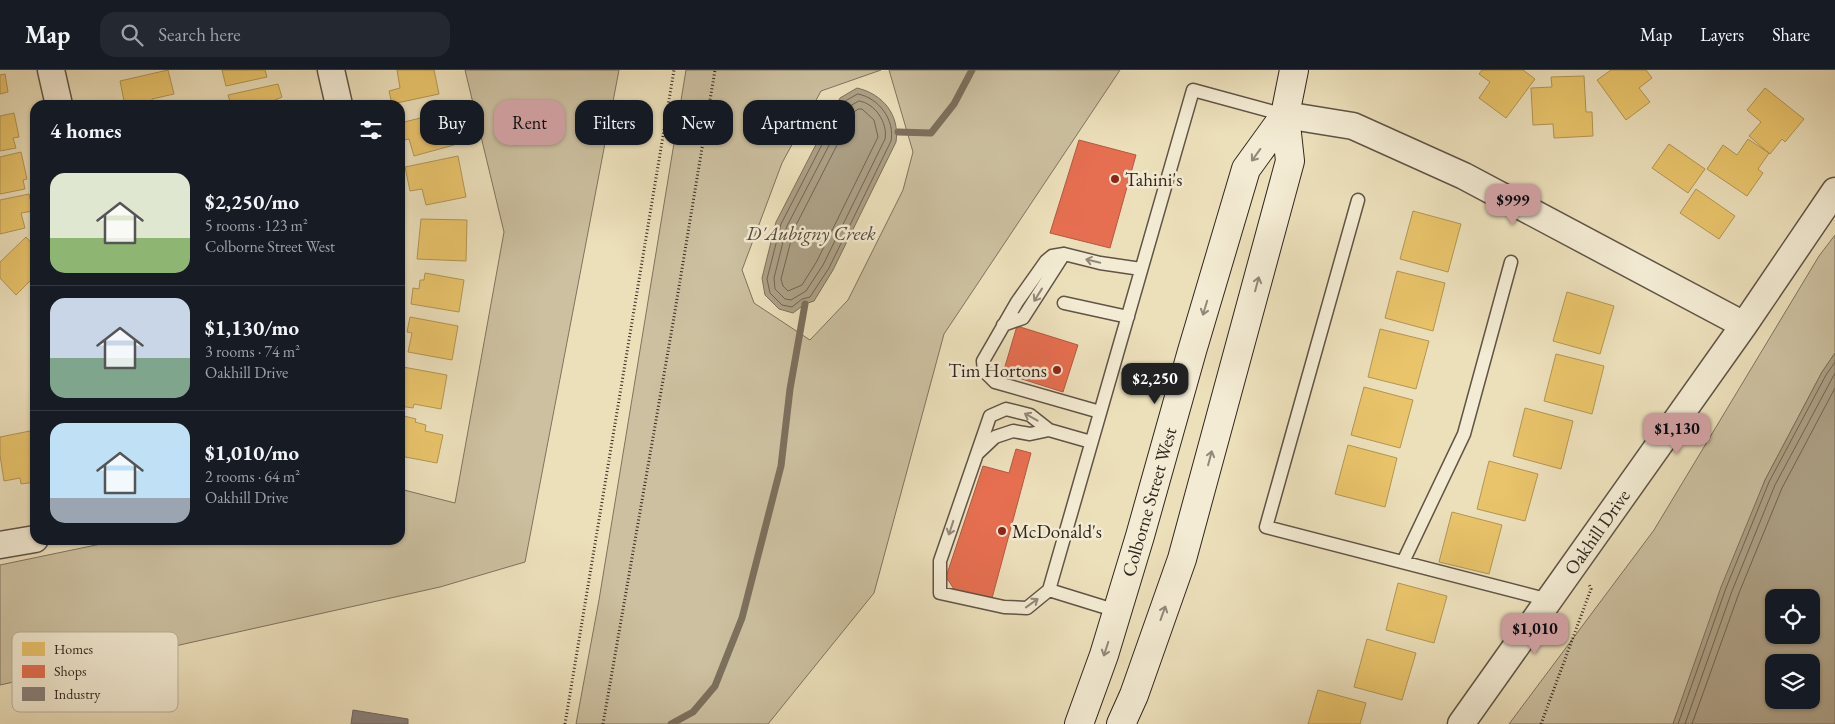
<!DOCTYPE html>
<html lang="en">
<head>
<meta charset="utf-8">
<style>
	:root { --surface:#171b24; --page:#242831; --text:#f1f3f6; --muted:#9ea1a6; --line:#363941; --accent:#c59692 }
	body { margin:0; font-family:"EB Garamond",serif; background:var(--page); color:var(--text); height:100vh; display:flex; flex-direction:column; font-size:19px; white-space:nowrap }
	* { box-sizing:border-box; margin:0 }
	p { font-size:16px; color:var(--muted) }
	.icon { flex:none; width:28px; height:28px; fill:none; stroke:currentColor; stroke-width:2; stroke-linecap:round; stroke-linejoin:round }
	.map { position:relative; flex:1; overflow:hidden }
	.panel { position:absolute; left:30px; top:30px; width:375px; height:445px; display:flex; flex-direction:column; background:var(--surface); border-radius:15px; box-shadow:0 1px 4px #0004 }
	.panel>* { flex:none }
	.hud { position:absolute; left:420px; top:30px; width:475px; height:45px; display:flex; gap:10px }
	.controls { position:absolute; left:1765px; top:519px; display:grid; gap:10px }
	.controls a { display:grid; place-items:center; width:55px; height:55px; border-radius:10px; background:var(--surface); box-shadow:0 1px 4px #0004; font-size:25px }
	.price { position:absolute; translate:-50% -42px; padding:0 11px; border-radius:10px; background:var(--accent); color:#111; font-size:16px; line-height:32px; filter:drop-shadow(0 1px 2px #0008) }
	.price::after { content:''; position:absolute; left:50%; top:30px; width:15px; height:11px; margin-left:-8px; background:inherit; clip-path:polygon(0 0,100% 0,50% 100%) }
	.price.current { background:#222; color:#fff }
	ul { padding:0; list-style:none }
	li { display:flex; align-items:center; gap:15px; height:125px; padding:0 20px }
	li+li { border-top:1px solid var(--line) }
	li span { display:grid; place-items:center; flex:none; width:140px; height:100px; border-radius:15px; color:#555 }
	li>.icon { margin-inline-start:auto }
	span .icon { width:60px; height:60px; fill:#fffc; stroke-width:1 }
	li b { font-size:21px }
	h2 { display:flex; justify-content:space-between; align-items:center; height:60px; padding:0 20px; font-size:21px }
	.tag { padding:0 18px; border-radius:15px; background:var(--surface); box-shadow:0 1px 4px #0004; font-size:18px; line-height:45px }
	.tag.current { background:var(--accent); color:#111 }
	header { display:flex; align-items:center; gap:30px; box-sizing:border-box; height:70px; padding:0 25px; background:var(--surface); border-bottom:1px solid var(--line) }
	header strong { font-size:24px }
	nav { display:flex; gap:28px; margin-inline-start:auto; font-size:18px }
	.search { width:350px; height:45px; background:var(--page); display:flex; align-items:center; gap:12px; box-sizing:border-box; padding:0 18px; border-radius:15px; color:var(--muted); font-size:19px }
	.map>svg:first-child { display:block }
</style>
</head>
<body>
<header>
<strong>Map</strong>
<div class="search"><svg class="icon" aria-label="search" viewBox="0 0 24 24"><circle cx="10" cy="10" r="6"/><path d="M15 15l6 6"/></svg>Search here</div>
<nav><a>Map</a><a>Layers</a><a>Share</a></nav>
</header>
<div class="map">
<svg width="1835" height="654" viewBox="0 0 1835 654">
	<rect width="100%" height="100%" fill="#ece0bb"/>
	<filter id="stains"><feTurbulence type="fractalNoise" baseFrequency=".004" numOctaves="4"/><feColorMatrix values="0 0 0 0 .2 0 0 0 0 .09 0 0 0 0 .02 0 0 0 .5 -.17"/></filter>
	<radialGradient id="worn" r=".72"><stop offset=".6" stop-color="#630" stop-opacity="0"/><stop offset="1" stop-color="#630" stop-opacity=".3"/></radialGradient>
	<path fill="#ccc0a0" stroke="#7f7360" d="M465,0H619L525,492L440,517L0,615V495L120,470H400V419L455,433L504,162Z
		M686,0H881L821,21L782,93L742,200L754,233L810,270L848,230L903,120L913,82L889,0H1120L944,264L874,523L768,654H576L599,530Z
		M1835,165V283L1822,302L1765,410L1673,654H1509L1654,460L1819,186Z"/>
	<path fill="#ada186" stroke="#7c705d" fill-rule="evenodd" d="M857,18C883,24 900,45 896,72L833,200L814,231L805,234L793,243L779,239L765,225L762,208L776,152L840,28Z
		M1835,283V654H1673L1721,517L1765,410L1822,302ZM1774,528H1811V565H1774ZM1774,592H1811V630H1774Z"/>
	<path fill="#e9c46a" stroke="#b29554" d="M168,0L174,24L152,29L153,33L142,35H120L119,33L124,31L120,11Z
		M222,0H265L267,7L226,16Z
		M397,0H434L439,24L392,34L389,21L400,18Z
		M1482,0H1523L1535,9L1506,48L1479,28L1490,12L1479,4Z
		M1611,0H1646L1652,8L1639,18L1650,32L1626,50L1597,10Z
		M5,4L8,22L0,24V5Z
		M1584,6L1586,42H1592L1593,66L1554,68L1553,54L1533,55L1531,18L1552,17L1551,7Z
		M278,14L282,27L273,31V35H231L228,25Z
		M1765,18L1804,49L1785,72L1782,69L1770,84L1749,66L1761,52L1747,40Z
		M445,42L454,75L414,86L409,69L400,71V53Z
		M14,43L19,67L13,68L16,78L0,81V46Z
		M1748,69L1769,83L1758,99L1763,103L1747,126L1707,99L1723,75L1737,85Z
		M1669,74L1705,99L1688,123L1652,98Z
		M21,82L27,109L23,110L25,119L0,124V87Z
		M458,86L466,127L426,135L422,119L410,121L405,97Z
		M1696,119L1735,146L1719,169L1680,143Z
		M29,124L33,141L21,143L25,158L0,164V130Z
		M1413,141L1461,154L1448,202L1400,189Z
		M421,149L467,150L466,191L417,189Z
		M26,167L35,177V206L16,225L0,208V192Z
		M1397,201L1445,213L1433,261L1385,248Z
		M425,203L464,210L459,242L411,234L413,218L419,219L420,210H424Z
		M1567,222L1614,236L1600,284L1553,271Z
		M410,247L458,256L452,290L408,282L412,263L407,262Z
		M1380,259L1429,271L1416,319L1368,307Z
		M1556,284L1604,296L1592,344L1544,331Z
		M403,297L447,305L441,339L414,334L413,338L400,336V313Z
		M1364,317L1413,330L1400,378L1351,365Z
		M1525,338L1573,351L1561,399L1513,386Z
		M400,345L416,349L415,352L426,355L425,361L443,365L437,393L400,386Z
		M30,361L35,387V412L21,414L20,408L4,411L0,385V367Z
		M1348,375L1397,388L1385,437L1335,424Z
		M1489,391L1538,404L1525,451L1477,439Z
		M1452,442L1502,455L1489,504L1439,492Z
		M1398,513L1447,526L1434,573L1386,560Z
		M1367,569L1416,583L1402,630L1354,617Z
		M1318,620L1366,633L1360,654H1308Z"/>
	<path fill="#e76f51" stroke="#b15942" d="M1079,70L1136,85L1110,178L1050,163Z
		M1017,256L1078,275L1063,322L1003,303Z
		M1016,379L1031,383L991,532L958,525L946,507L983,396L1009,403Z"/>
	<path fill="#8a817c" stroke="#706660" d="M353,640L408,649V654H351Z"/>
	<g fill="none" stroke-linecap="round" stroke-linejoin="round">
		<path stroke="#706452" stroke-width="1" d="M858,24C879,28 895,50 891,71L829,198L810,227L802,229L792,237L782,235L770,223L767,209L781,154L844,32Z
			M859,31C875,33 888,53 885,69L823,195L806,221L791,230L785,229L775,219L774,208L787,156L849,37Z
			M859,39H862L874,50L878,67L817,191L802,215L788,221L783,216L781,209L794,159L854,42Z
			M1678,654L1726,518L1769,412L1826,305L1835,292
			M1685,654L1732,521L1775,415L1835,303
			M1692,654L1739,523L1782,418L1835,318"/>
		<path stroke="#7c705d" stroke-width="7" d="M898,62L931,63L954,34L972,0
			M671,654L693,642L715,616L742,548L781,396L790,319L805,234"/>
		<defs>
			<path id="service" d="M1358,130L1266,457L1549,530
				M1064,233L1128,247
				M1003,255L1023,248L1064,184
				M1100,342L995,312L984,301L983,291L1017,232L1046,191L1052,186L1064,184L1100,193L1141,199
				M977,384L995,367L1013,361L1030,364L1049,360
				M1403,492L1464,364L1511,192
				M1049,520L1027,538L1004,537L940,523V491L990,346L1006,339L1030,345L1049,360L1091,372
				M1117,541L1049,520L1193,20L1285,45"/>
			<path id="minor" d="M51,0L59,35
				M331,0L339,35
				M1285,45L1353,56L1464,106L1744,255
				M0,475L35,469
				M1461,654L1744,255L1835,121"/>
			<path id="secondary" d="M1079,654L1104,585L1140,466L1192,281L1246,99L1285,45
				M1121,654L1134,625L1182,489L1290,91L1285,45L1294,0"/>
		</defs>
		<use href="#service" stroke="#605446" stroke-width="15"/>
		<use href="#minor" stroke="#605446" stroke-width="29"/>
		<use href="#secondary" stroke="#32261f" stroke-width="30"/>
		<path stroke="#32261f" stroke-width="3" stroke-dasharray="1 2.5" stroke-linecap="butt" d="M565,654L674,0
			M603,654L674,247L715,0
			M1541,654L1591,519L1589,514"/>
		<use href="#service" stroke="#f3ebd3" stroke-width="12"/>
		<use href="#minor" stroke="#f3ebd3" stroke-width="26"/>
		<use href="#secondary" stroke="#f3ebd3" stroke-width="28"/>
	</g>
	<defs><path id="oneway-shaft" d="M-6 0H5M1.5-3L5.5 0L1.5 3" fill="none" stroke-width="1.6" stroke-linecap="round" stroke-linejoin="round" transform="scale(1.25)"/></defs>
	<g stroke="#928879">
		<use href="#oneway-shaft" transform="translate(1256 85) rotate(126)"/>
		<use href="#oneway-shaft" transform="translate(1093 191) rotate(-167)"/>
		<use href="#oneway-shaft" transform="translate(1257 214) rotate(-75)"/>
		<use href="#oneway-shaft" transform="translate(1038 225) rotate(122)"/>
		<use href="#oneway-shaft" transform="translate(1205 238) rotate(107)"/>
		<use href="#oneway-shaft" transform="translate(1031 347) rotate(-151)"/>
		<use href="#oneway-shaft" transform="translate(1210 388) rotate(-75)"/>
		<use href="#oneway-shaft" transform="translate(951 458) rotate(108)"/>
		<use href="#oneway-shaft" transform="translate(1032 533) rotate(-36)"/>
		<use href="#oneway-shaft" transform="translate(1163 543) rotate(-70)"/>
		<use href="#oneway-shaft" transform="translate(1106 579) rotate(108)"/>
	</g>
	<g fill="#8f2418" stroke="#f3ebd3" stroke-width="2">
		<circle cx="1115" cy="109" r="5"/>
		<circle cx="1057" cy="300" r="5"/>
		<circle cx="1002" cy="461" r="5"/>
	</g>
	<g text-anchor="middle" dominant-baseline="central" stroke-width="5" stroke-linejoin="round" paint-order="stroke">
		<g font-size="19" fill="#32261f" stroke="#f3ebd3" text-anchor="start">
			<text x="1125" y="109">Tahini's</text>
			<text x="1047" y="300" text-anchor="end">Tim Hortons</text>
			<text x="1012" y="461">McDonald's</text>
		</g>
		<g font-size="19" fill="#32261f" stroke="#f3ebd3">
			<text transform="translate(1149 432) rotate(-74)">Colborne Street West</text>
			<text transform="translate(1597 462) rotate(-55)">Oakhill Drive</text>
		</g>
		<g font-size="20" font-style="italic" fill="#574b3e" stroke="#f3ebd3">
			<text x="811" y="163">D'Aubigny Creek</text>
		</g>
	</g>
	<rect x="12" y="562" width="166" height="80" rx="8" fill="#f3ebd3" stroke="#b9b09d" stroke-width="1"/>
	<rect x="22" y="572" width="23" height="14" fill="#e9c46a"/>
	<rect x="22" y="595" width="23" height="13" fill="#e76f51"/>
	<rect x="22" y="617" width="23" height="14" fill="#8a817c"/>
	<g font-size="14" fill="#32261f">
		<text x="54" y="584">Homes</text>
		<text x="54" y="606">Shops</text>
		<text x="54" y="629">Industry</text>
	</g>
	<rect width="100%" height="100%" filter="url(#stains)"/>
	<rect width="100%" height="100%" fill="url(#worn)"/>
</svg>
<div class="controls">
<a><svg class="icon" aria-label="locate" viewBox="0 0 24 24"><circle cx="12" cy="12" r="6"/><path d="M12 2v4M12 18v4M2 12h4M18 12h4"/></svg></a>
<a><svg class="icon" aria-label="layers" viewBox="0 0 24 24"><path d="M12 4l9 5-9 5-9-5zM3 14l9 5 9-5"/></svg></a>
</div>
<b class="price" style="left:1513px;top:156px">$999</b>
<b class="price current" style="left:1155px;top:335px">$2,250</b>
<b class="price" style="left:1677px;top:385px">$1,130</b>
<b class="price" style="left:1535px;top:585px">$1,010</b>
<div class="hud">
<a class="tag">Buy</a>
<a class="tag current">Rent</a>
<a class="tag">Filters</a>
<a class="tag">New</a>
<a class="tag">Apartment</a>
</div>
<section class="panel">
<h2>4 homes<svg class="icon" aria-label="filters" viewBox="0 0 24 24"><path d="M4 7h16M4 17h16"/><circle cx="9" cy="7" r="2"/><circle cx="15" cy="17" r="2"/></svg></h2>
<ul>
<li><span style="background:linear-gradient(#dfe7d0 65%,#8fb573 0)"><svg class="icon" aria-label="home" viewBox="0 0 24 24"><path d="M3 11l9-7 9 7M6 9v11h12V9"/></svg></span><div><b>$2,250/mo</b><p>5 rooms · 123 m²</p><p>Colborne Street West</p></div></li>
<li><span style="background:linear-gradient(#c9d6e8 60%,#7fa58c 0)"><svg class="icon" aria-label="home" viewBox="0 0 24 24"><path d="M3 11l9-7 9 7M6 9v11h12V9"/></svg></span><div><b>$1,130/mo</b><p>3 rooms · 74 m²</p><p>Oakhill Drive</p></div></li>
<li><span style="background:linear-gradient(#bfe0f5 75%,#9aa5b1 0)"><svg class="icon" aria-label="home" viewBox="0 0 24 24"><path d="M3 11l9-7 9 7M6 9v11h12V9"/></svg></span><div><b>$1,010/mo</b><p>2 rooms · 64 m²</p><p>Oakhill Drive</p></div></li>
</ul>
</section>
</div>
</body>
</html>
